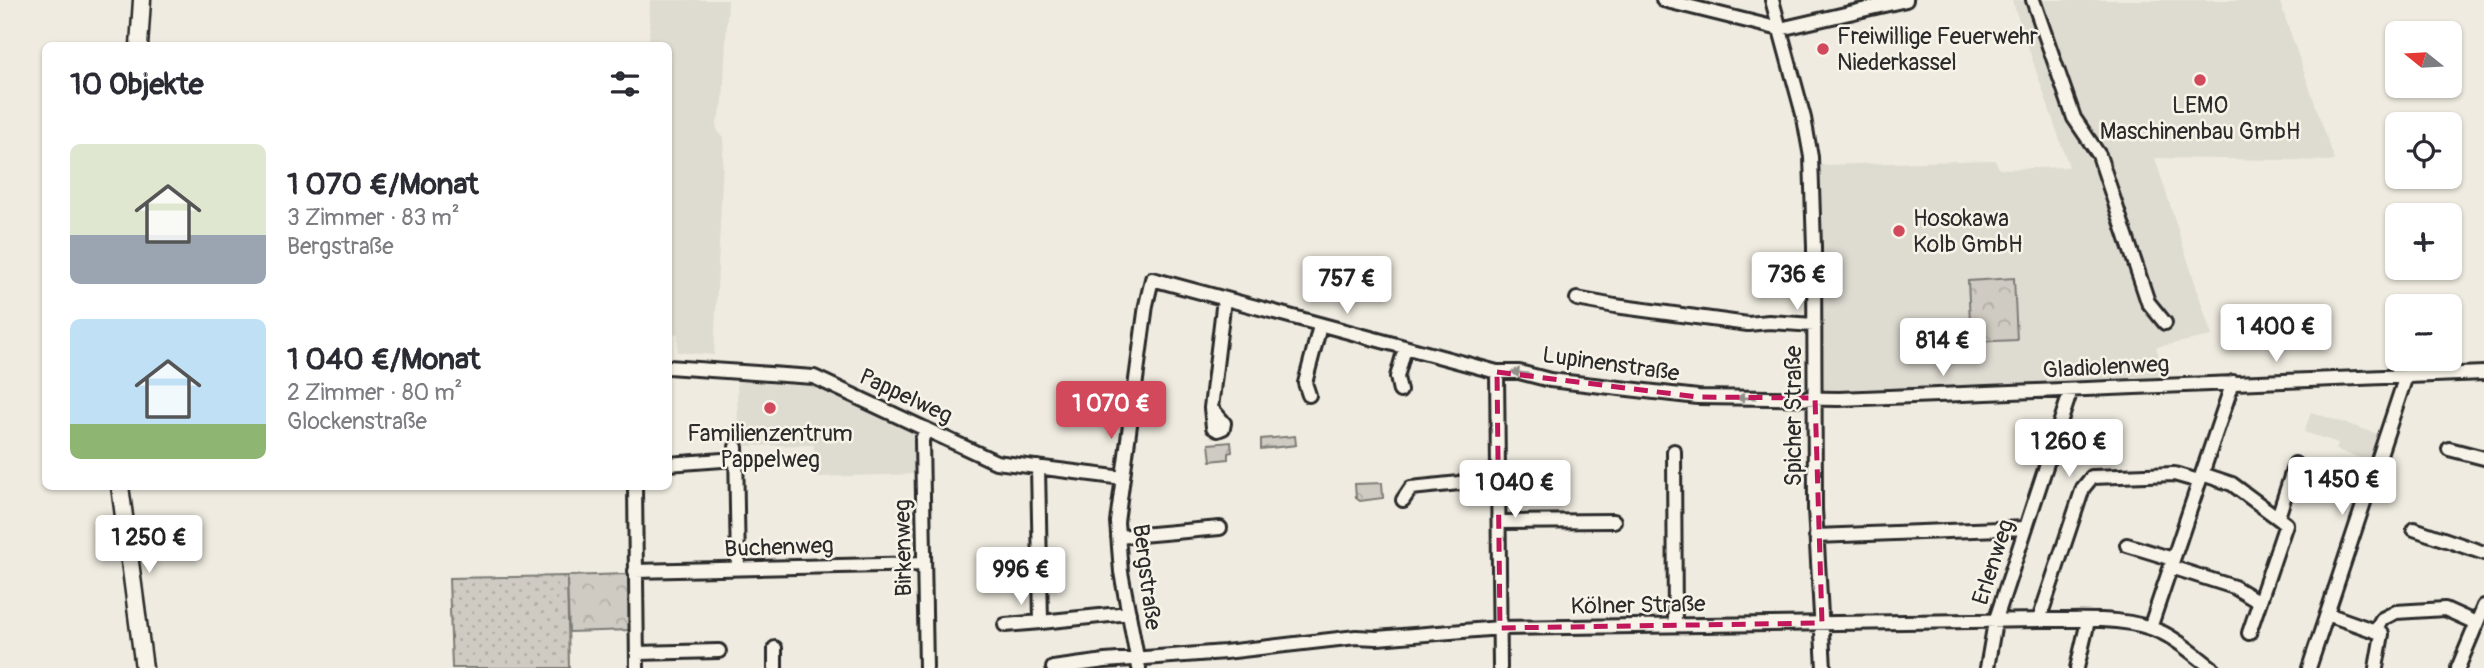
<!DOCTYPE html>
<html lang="de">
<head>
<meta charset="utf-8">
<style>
	:root { --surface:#fff; --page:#f2f2f3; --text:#2b2b33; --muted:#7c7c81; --accent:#d1495b }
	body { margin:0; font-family:Pangolin,sans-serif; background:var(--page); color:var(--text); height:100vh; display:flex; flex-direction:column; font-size:26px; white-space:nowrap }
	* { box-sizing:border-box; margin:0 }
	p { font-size:23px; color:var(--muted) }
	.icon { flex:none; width:38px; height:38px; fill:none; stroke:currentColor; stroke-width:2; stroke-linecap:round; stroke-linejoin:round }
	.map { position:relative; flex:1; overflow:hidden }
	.drawer { position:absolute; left:42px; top:42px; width:630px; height:448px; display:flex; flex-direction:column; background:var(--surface); border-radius:10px; box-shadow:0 2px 5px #0004 }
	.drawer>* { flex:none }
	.needle { width:46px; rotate:288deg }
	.tools { position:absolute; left:2385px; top:21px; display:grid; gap:14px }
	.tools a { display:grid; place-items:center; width:77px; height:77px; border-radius:10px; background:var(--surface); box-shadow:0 2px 5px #0004; font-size:35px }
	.price { position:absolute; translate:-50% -60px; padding:0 16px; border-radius:7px; background:#fff; color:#222; font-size:23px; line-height:46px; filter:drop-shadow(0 2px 4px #0008) }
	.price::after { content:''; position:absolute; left:50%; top:42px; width:21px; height:16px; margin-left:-10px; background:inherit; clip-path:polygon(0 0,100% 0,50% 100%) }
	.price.active { background:var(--accent); color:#fff }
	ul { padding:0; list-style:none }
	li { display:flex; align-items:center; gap:21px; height:175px; padding:0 28px }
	li span { display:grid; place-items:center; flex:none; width:196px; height:140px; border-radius:10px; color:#555 }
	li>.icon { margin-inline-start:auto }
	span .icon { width:84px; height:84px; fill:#fffc; stroke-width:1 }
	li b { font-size:30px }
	h2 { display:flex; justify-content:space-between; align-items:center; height:84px; padding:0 28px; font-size:30px }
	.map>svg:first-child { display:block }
</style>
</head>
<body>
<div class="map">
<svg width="2484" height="668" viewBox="0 0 2484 668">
	<defs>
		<pattern id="grass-dots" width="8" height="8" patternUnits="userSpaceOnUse" patternTransform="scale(1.75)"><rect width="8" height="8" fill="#cfcbc2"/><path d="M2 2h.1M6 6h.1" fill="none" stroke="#b2aea7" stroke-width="1.8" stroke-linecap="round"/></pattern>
		<pattern id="forest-crowns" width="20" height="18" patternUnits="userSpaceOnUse" patternTransform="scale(1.75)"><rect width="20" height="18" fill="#cfcbc2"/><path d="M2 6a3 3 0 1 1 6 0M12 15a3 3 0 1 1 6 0" fill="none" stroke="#b2aea7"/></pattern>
	</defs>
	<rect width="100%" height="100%" fill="#efebe0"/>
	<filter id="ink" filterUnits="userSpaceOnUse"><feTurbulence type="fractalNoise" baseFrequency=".0143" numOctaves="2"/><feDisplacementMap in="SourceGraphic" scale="14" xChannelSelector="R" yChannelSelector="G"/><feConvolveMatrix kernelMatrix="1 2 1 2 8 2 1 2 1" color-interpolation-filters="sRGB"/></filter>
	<g filter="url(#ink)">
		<path fill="#dedbd1" d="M650,0H728L723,102L716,126L719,133L724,137L714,355L677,352L678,334L669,333L668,46L649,45Z
			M2012,0H2279L2335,161L2155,158L2212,336L2156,347L2166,380L1824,393L1820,165L1995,160L1999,169L2069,167Z
			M737,375L813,379L918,428L919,474L815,477L814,445L738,446Z
			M2311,412L2381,435L2372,462L2336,450L2338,443L2304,432Z"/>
		<path fill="url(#grass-dots)" stroke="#7d7b76" stroke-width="2" d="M567,576L569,668H452L449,578Z"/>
		<path fill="url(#forest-crowns)" stroke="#7d7b76" stroke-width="2" d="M2014,278L2017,340L1971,342L1968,281Z
			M1295,436L1296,445L1261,449V439Z
			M1231,442L1232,452L1228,453V459L1211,461L1209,444Z
			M1382,483L1383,498L1360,501L1356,498L1355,484Z
			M627,574L629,577L631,630L569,632L567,576Z"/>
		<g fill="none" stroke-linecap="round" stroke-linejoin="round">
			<defs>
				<path id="minor" d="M1663,0L1780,29L1906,0
					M1772,0L1804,118L1811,157L1814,247L1815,509L1824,668
					M2033,0L2074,118L2099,155L2148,302L2165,323
					M1577,299L1615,306L1748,324L1769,322L1814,325
					M668,367L814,377L996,462L1123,478
					M1497,372L1500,668
					M1400,391L1397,377L1405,348
					M1309,395L1305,383L1320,326
					M1211,408L1224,423L1223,428L1218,430L1213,427L1211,408L1224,299
					M736,447L738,569
					M2449,449L2484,458
					M1674,451L1675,625
					M668,464L736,459
					M1038,467L1041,622L1129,613
					M2202,474L2232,484L2286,524L2249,633
					M635,486L637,668
					M1403,500L1411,488L1498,479
					M2278,517L2295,464
					M1499,522L1614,521
					M2414,529L2484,553
					M1816,536L2026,528
					M1118,537L1220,528
					M2127,545L2173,559
					M2171,567L2234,587L2259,602
					M635,571L924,564
					M2327,614L2375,631L2382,619L2396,612L2445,609L2476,623
					M2039,620L2083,488L2092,477L2174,474L2199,481
					M1005,625L1041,622
					M2150,628L2233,382
					M2375,631L2382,634L2376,668
					M775,648V668
					M637,653L719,651
					M926,668L922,440L926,429
					M1053,668L1105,661L1225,652L1356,637L1377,638L1500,628L2039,620C2080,621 2125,615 2163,633C2181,642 2196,656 2212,668
					M1139,668L1121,572L1117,522L1146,305L1152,279L1497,372H1519L1550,380L1698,397L1839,399L2484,373
					M1987,668L1995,622L2071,390
					M2077,668L2088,621
					M2309,668L2406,376
					M2458,668L2484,606"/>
				<path id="major" d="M139,46L142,0
					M120,486L144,668"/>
			</defs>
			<use href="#minor" stroke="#2b2b2b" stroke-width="18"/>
			<use href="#major" stroke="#2b2b2b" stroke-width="21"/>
			<use href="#minor" stroke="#f7f3e8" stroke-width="12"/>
			<use href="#major" stroke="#f7f3e8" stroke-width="16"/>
		</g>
		<defs><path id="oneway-solid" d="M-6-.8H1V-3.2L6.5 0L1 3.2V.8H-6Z" transform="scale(1.75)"/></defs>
		<g fill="#918f8a">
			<use href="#oneway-solid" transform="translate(1521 373) rotate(-173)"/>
			<use href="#oneway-solid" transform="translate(1746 398) rotate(-179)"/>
		</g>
	</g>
	<path fill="none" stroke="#c2185b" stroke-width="5" stroke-dasharray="14 9" stroke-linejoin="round" d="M1497,372L1698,397L1815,398L1822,623L1500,628Z"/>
	<g fill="#d1495b" stroke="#f7f3e8" stroke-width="2.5">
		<circle cx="1823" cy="49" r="7"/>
		<circle cx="2200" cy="80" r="7"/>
		<circle cx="1899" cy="231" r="7"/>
		<circle cx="770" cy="408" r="7"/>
	</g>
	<g text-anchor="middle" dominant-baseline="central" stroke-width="5" stroke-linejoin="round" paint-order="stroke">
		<g font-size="23" fill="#2b2b2b" stroke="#f7f3e8" text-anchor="start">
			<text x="1837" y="36">Freiwillige Feuerwehr<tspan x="1837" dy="26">Niederkassel</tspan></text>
			<text x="2200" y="105" text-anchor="middle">LEMO<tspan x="2200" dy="26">Maschinenbau GmbH</tspan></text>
			<text x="1913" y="218">Hosokawa<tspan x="1913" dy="26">Kolb GmbH</tspan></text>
			<text x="770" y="433" text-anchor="middle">Familienzentrum<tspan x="770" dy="26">Pappelweg</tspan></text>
		</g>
		<g font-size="23" fill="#2b2b2b" stroke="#f7f3e8">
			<text transform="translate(1611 364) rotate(8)">Lupinenstraße</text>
			<text transform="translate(2106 367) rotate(-3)">Gladiolenweg</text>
			<text transform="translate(906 396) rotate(25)">Pappelweg</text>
			<text transform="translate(1793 416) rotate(-90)">Spicher Straße</text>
			<text transform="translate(779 547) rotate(-2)">Buchenweg</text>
			<text transform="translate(903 548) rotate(-91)">Birkenweg</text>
			<text transform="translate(1993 562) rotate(-72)">Erlenweg</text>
			<text transform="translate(1147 577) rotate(83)">Bergstraße</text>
			<text transform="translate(1638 605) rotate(-1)">Kölner Straße</text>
		</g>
	</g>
</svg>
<div class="tools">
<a><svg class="needle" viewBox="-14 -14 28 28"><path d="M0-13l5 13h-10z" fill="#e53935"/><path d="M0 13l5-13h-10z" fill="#7c7c81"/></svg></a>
<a><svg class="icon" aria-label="locate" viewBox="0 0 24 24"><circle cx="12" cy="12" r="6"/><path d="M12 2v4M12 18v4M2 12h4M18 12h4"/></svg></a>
<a>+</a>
<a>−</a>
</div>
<b class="price" style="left:1797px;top:312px">736 €</b>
<b class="price" style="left:1347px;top:316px">757 €</b>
<b class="price" style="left:2276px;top:364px">1 400 €</b>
<b class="price" style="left:1943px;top:378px">814 €</b>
<b class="price active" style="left:1111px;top:441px">1 070 €</b>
<b class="price" style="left:2069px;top:479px">1 260 €</b>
<b class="price" style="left:2342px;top:517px">1 450 €</b>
<b class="price" style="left:1515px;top:520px">1 040 €</b>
<b class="price" style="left:149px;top:575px">1 250 €</b>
<b class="price" style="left:1021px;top:607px">996 €</b>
<section class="drawer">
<h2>10 Objekte<svg class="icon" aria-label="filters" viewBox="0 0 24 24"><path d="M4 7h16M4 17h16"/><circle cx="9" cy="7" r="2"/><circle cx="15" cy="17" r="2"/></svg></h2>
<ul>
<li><span style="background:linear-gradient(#dfe7d0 65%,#9aa5b1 0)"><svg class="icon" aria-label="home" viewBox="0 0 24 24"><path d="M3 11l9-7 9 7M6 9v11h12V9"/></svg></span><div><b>1 070 €/Monat</b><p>3 Zimmer · 83 m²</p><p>Bergstraße</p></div></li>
<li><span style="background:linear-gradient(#bfe0f5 75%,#8fb573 0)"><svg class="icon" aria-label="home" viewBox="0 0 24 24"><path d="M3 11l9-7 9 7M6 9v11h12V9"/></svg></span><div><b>1 040 €/Monat</b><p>2 Zimmer · 80 m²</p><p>Glockenstraße</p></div></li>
</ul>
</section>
</div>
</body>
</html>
